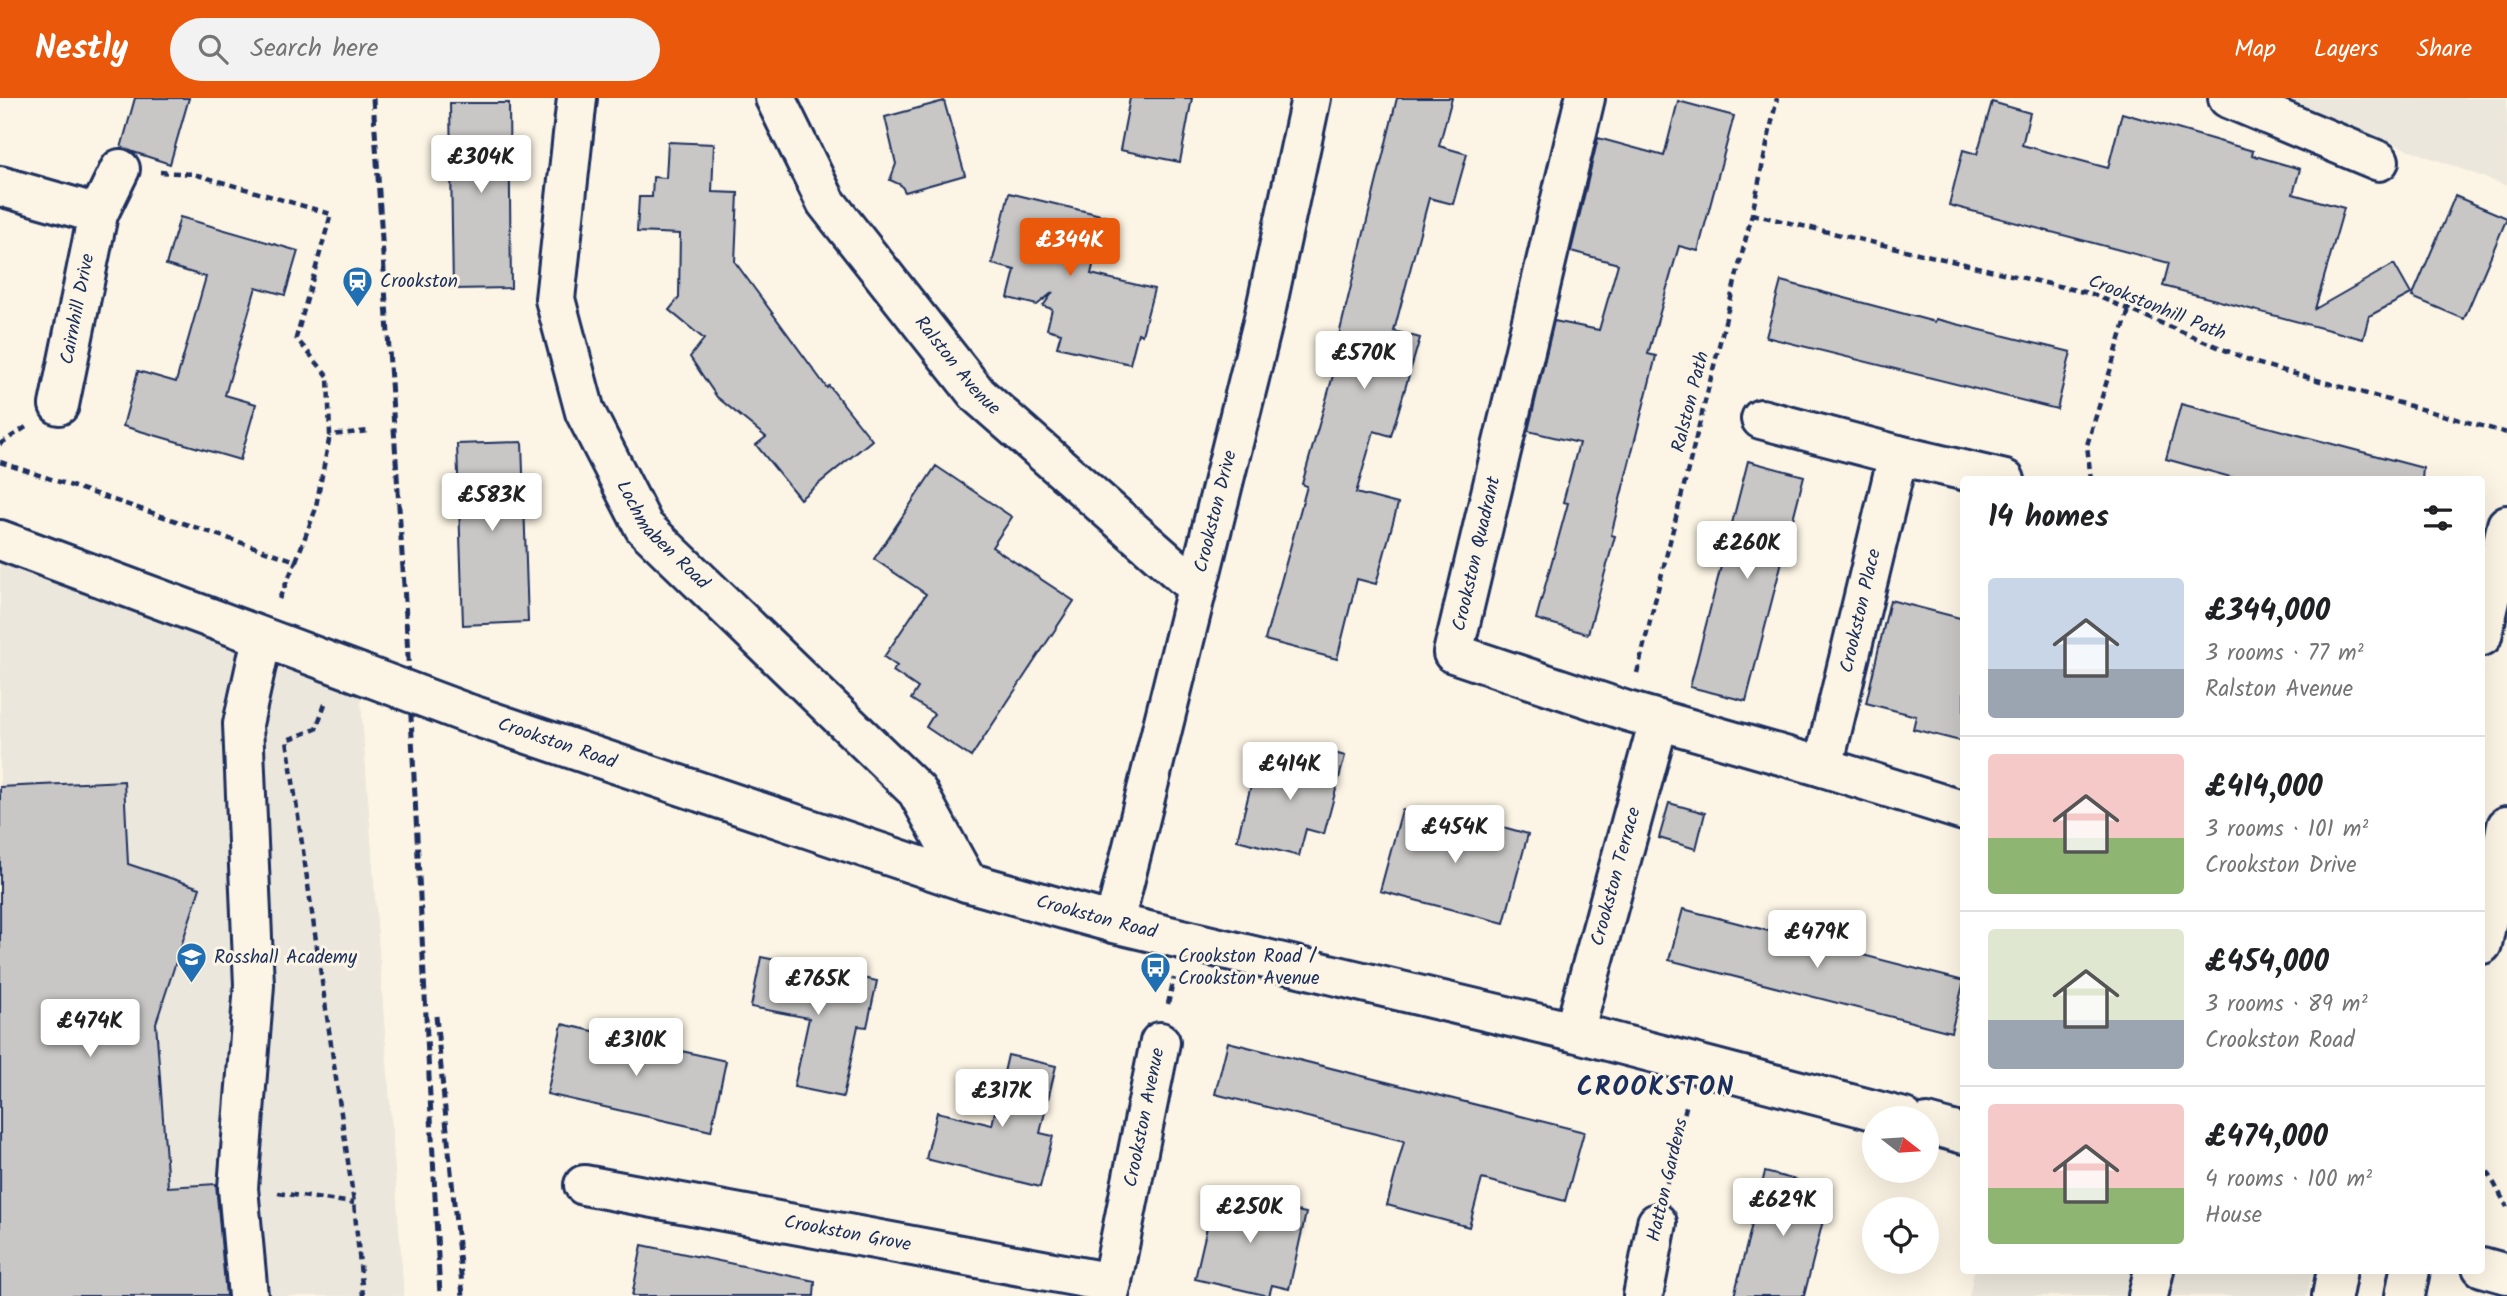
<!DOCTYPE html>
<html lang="en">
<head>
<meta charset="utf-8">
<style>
	:root { --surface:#fff; --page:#f2f2f2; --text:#202124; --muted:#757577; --line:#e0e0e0; --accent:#ea580c }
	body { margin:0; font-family:Kalam,sans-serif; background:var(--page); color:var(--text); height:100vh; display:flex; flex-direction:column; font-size:26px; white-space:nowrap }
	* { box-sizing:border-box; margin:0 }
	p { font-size:23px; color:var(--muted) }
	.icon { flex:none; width:38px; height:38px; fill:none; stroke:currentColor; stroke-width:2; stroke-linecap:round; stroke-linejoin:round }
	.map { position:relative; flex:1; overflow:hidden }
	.drawer { position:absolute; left:1960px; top:378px; width:525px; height:798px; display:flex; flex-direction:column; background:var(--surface); border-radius:7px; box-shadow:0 7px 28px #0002 }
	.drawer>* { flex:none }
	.needle { width:46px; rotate:107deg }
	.fabs { position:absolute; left:1862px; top:1008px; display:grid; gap:14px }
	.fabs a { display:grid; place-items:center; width:77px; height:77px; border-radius:50%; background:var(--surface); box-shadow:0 7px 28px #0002; font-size:35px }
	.price { position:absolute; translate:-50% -60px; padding:0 16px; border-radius:7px; background:#fff; color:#222; font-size:23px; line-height:46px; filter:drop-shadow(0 2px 4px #0008) }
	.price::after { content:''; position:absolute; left:50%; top:42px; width:21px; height:16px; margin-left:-10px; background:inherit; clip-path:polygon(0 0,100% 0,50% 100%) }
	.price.on { background:var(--accent); color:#fff }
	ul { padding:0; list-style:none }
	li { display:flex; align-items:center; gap:21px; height:175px; padding:0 28px }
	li+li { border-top:2px solid var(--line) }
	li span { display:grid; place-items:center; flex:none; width:196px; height:140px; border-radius:7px; color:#555 }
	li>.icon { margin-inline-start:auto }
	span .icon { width:84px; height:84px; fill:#fffc; stroke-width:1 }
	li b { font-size:30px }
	h2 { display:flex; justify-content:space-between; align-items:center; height:84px; padding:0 28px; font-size:30px }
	header { display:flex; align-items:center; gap:42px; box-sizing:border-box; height:98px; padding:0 35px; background:var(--accent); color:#fff }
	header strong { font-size:33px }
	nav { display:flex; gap:38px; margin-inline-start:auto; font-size:24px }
	.search { width:490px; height:63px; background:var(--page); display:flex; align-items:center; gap:18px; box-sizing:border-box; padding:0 24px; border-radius:38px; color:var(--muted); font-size:26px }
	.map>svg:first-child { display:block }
</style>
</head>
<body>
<header>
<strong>Nestly</strong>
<div class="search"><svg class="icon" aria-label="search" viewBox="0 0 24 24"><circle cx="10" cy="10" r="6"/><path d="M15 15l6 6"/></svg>Search here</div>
<nav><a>Map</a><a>Layers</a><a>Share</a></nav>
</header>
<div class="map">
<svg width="2507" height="1198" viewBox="0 0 2507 1198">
	<rect width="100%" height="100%" fill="#fcf5e5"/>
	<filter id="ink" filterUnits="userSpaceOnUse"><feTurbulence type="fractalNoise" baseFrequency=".0143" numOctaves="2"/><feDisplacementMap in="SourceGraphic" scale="14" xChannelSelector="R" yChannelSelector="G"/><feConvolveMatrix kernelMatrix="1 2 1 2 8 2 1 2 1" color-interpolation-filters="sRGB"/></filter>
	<g filter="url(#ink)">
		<path fill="#ece7dc" d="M2282,0H2507V88L2399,48Z
			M0,442L359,575L404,1198H0Z
			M1974,1173H2313L2307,1198H1969Z"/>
		<path fill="#c8c7c6" stroke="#1b2f5e" stroke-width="2" d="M135,0H189L170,66L121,50Z
			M1130,0H1192L1180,64L1120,52Z
			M1397,0H1452L1439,48L1467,56L1453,106L1429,100L1394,233L1420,240L1391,338L1374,333L1356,395L1398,406L1376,486L1357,481L1337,561L1265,542L1307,388L1302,386L1344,239L1339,237Z
			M944,3L965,77L905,94L901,87L890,82L896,66L885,19Z
			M1678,3L1734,18L1698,153L1679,148L1648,256L1656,258L1611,437L1615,438L1588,536L1536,521L1568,405L1563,404L1579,345L1528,333L1554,223L1599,232L1618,166L1571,153L1598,40L1664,58Z
			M1992,4L2030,15L2022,47L2108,70L2122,15L2253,53L2252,57L2300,71L2293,96L2344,110L2315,211L2394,166L2411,196L2369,218L2363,241L2163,188L2169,165L1949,107L1963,52L1977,56Z
			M450,5H509L511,190L453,191Z
			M668,44L714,46L712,94L738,95L735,164L827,290L829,288L872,342L800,401L756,347L766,339L717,299L690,259L704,241L669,212L679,200L680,136L637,134L639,99H652L653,79L666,80Z
			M1009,95L1105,118L1091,176L1154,191L1142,237L1138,235L1130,266L1057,249L1061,235L1047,231L1052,211L1043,208L1053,194L1037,207L1008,200L1015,172L992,166Z
			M2455,98L2507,120L2464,221L2412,199Z
			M180,119L298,153L285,197L256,189L225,297L256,306L240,362L123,328L138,273L176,284L206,179L166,167Z
			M1781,183L1935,224L1936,221L2071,254L2057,311L1766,239Z
			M2181,306L2423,370L2422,382H2241L2166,361Z
			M522,344L528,524L463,527L457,346Z
			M1748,363L1804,378L1746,603L1690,589Z
			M936,368L1012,419L992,449L1074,503L971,659L926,629L934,616L911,601L918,590L893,573L897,568L884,559L926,496L874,461Z
			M1890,502L1964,521V644L1913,631L1916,618L1866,605Z
			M1313,649L1345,658L1324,736L1306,731L1299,758L1237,742L1258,660L1307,673Z
			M124,683L128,766L200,790L156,925L168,1089L216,1086L226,1198H0V689Z
			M1669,705L1705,715L1696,751L1659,740Z
			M1402,712L1475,731L1478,722L1528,736L1504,825L1380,793Z
			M1683,811L1964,883L1951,934L1669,862Z
			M761,859L877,883L867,929L858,928L843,999L794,989L809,920L751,909Z
			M562,926L726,963L711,1033L547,996Z
			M1228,944L1584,1034L1565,1103L1482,1081L1469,1129L1387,1107L1404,1043L1215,996Z
			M1008,957L1056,968L1040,1035L1053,1038L1040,1089L926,1061L937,1014L992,1027Z
			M1765,1074L1831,1091L1804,1198H1734Z
			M1215,1095L1306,1115L1289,1191L1272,1187L1269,1198L1195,1181Z
			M642,1147L815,1183L814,1198H632Z"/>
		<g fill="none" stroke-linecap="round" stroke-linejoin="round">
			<defs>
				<g id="minor">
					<path id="s1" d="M577,0L555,201L585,314L644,429L917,693L967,784"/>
					<path id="s2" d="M775,0L826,104L978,297L1196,489"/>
					<path d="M1585,0L1453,555L1627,613L1823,669L1964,713"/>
					<path d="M2228,0L2379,63"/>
					<path d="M0,88L98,116L59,307"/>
					<path d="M98,116L120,71"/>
					<path d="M1761,321L1898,357L1823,669"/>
					<path d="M1898,357L2005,382"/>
					<path id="s3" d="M1114,825L1264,220L1311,0"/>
					<path id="s4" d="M1574,934L1659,622"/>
					<path id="s5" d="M584,1087L1112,1185"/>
					<path d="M248,1198L238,1090L254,887L243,626L262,540"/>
					<path id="s6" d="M1109,1198L1160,944"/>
					<path d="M1643,1198L1657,1125"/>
					<path d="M2148,1198L2154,1172"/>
				</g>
				<g id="major">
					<path d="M0,442L359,575"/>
					<path d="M2482,538L2507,427"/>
					<path id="s7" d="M466,615L967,784L1114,825L1574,934L1904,1020"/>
					<path d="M2482,846L2507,728"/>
					<path d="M1927,1026L1964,1036"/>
					<path d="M2482,1169L2507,1176"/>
					<path d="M2332,1198L2337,1172"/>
					<path d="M2405,1198L2410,1172"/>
				</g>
			</defs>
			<use href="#minor" stroke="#1b2f5e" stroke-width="44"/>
			<use href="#major" stroke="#1b2f5e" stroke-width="44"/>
			<path stroke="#1b2f5e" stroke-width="4.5" stroke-dasharray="7 5" stroke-linecap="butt" d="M160,74L194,76L331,116L296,240L328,278L330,337L369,333
				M1752,116L2092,196L2256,265L2507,335
				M0,346L26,329
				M0,364L296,463L315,413L330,337
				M2091,382L2087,347L2129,212
				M279,501L296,463
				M1637,575L1752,116L1777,0
				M325,606L316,631L287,642L354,1105L363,1198
				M1168,906L1174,880
				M2482,1063L2507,1109
				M1667,1085L1687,1005
				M278,1095L354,1105"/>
			<use href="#minor" stroke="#fcf5e5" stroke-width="38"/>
			<use href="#major" stroke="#fcf5e5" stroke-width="38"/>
			<path stroke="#1b2f5e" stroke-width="5" stroke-dasharray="10 5" stroke-linecap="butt" d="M373,0L406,519L440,1198
				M436,918L463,1198"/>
			<defs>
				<path id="major-bridge" d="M359,575L466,615"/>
			</defs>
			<use href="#major-bridge" stroke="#1b2f5e" stroke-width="44" stroke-linecap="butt"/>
			<use href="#major-bridge" stroke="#fcf5e5" stroke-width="38"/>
		</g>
	</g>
	<defs>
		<symbol id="station-pin" viewBox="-11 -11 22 30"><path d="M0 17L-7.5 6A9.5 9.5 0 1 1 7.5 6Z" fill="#1f6fb2" stroke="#fcf5e5"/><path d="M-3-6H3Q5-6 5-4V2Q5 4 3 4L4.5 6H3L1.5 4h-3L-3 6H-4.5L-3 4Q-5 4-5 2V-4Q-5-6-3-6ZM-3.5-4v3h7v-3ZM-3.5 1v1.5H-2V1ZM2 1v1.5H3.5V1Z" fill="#fff"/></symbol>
		<symbol id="school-pin" viewBox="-11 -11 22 30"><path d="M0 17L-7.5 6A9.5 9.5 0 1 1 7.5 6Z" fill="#1f6fb2" stroke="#fcf5e5"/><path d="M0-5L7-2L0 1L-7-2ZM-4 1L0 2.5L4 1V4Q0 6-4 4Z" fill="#fff"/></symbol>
		<symbol id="bus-pin" viewBox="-11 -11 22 30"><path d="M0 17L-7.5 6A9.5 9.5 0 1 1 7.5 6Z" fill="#1f6fb2" stroke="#fcf5e5"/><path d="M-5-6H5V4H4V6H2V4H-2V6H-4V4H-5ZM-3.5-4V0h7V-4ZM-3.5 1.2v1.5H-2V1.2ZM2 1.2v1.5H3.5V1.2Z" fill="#fff"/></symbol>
	</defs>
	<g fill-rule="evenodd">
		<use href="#station-pin" x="340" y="166" width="35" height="47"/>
		<use href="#school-pin" x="174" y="842" width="35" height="47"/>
		<use href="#bus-pin" x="1138" y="852" width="35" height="47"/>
	</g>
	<g text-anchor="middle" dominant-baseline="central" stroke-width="6" stroke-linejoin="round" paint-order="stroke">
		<g font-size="19" fill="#1b2f5e" stroke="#fcf5e5" text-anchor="start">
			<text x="380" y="184">Crookston</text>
			<text x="1178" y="859">Crookston Road /<tspan x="1178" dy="22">Crookston Avenue</tspan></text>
			<text x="214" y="860">Rosshall Academy</text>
		</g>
		<g font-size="19" fill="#1b2f5e" stroke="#fcf5e5">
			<text transform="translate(2157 210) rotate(22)">Crookstonhill Path</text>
			<text transform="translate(78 211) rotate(-79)">Cairnhill Drive</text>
			<text stroke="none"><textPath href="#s2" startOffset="326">Ralston Avenue</textPath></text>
			<text transform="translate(1691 304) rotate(-76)">Ralston Path</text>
			<text stroke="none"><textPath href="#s3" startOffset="424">Crookston Drive</textPath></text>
			<text stroke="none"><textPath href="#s1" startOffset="466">Lochmaben Road</textPath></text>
			<text transform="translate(1477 456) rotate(-77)">Crookston Quadrant</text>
			<text transform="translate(1861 513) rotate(-77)">Crookston Place</text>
			<text stroke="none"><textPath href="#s7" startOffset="96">Crookston Road</textPath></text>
			<text stroke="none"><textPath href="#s4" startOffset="161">Crookston Terrace</textPath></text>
			<text stroke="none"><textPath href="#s7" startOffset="663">Crookston Road</textPath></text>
			<text stroke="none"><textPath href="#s6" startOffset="182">Crookston Avenue</textPath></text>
			<text transform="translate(1668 1082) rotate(-77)">Hatton Gardens</text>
			<text stroke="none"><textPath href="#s5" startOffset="268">Crookston Grove</textPath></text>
		</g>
		<g font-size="26" font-weight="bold" letter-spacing="2" fill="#1b2f5e" stroke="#fcf5e5">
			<text x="1656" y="990">CROOKSTON</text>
		</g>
	</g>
</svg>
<div class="fabs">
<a><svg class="needle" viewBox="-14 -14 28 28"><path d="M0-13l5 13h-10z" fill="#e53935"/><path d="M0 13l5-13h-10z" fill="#757577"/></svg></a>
<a><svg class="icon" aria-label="locate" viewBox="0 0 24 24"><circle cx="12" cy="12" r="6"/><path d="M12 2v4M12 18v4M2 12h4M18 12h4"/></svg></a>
</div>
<b class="price" style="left:481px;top:97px">£304K</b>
<b class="price on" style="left:1070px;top:180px">£344K</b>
<b class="price" style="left:1364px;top:293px">£570K</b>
<b class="price" style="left:492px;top:435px">£583K</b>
<b class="price" style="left:1747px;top:483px">£260K</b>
<b class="price" style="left:1290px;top:704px">£414K</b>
<b class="price" style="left:1455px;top:767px">£454K</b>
<b class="price" style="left:1817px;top:872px">£479K</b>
<b class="price" style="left:818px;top:919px">£765K</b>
<b class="price" style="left:90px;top:961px">£474K</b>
<b class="price" style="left:636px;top:980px">£310K</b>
<b class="price" style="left:1002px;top:1031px">£317K</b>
<b class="price" style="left:1783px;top:1140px">£629K</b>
<b class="price" style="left:1250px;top:1147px">£250K</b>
<section class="drawer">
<h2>14 homes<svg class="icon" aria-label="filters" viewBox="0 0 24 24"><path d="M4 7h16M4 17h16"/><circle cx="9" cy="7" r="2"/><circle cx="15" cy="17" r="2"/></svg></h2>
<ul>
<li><span style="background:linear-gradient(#c9d6e8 65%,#9aa5b1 0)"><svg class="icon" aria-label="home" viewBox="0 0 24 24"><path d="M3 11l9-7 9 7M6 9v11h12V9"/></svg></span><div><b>£344,000</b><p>3 rooms · 77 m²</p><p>Ralston Avenue</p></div></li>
<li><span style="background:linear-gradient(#f6c9c9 60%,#8fb573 0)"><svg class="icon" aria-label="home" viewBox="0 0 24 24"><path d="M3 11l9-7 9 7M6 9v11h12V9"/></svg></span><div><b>£414,000</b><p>3 rooms · 101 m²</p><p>Crookston Drive</p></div></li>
<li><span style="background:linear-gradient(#dfe7d0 65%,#9aa5b1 0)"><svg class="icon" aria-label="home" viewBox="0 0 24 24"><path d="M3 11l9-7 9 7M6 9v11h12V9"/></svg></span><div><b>£454,000</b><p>3 rooms · 89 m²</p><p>Crookston Road</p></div></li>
<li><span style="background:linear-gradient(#f6c9c9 60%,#8fb573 0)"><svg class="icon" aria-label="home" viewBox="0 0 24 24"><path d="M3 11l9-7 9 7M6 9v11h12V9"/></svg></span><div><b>£474,000</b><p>4 rooms · 100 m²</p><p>House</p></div></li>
</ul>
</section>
</div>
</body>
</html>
